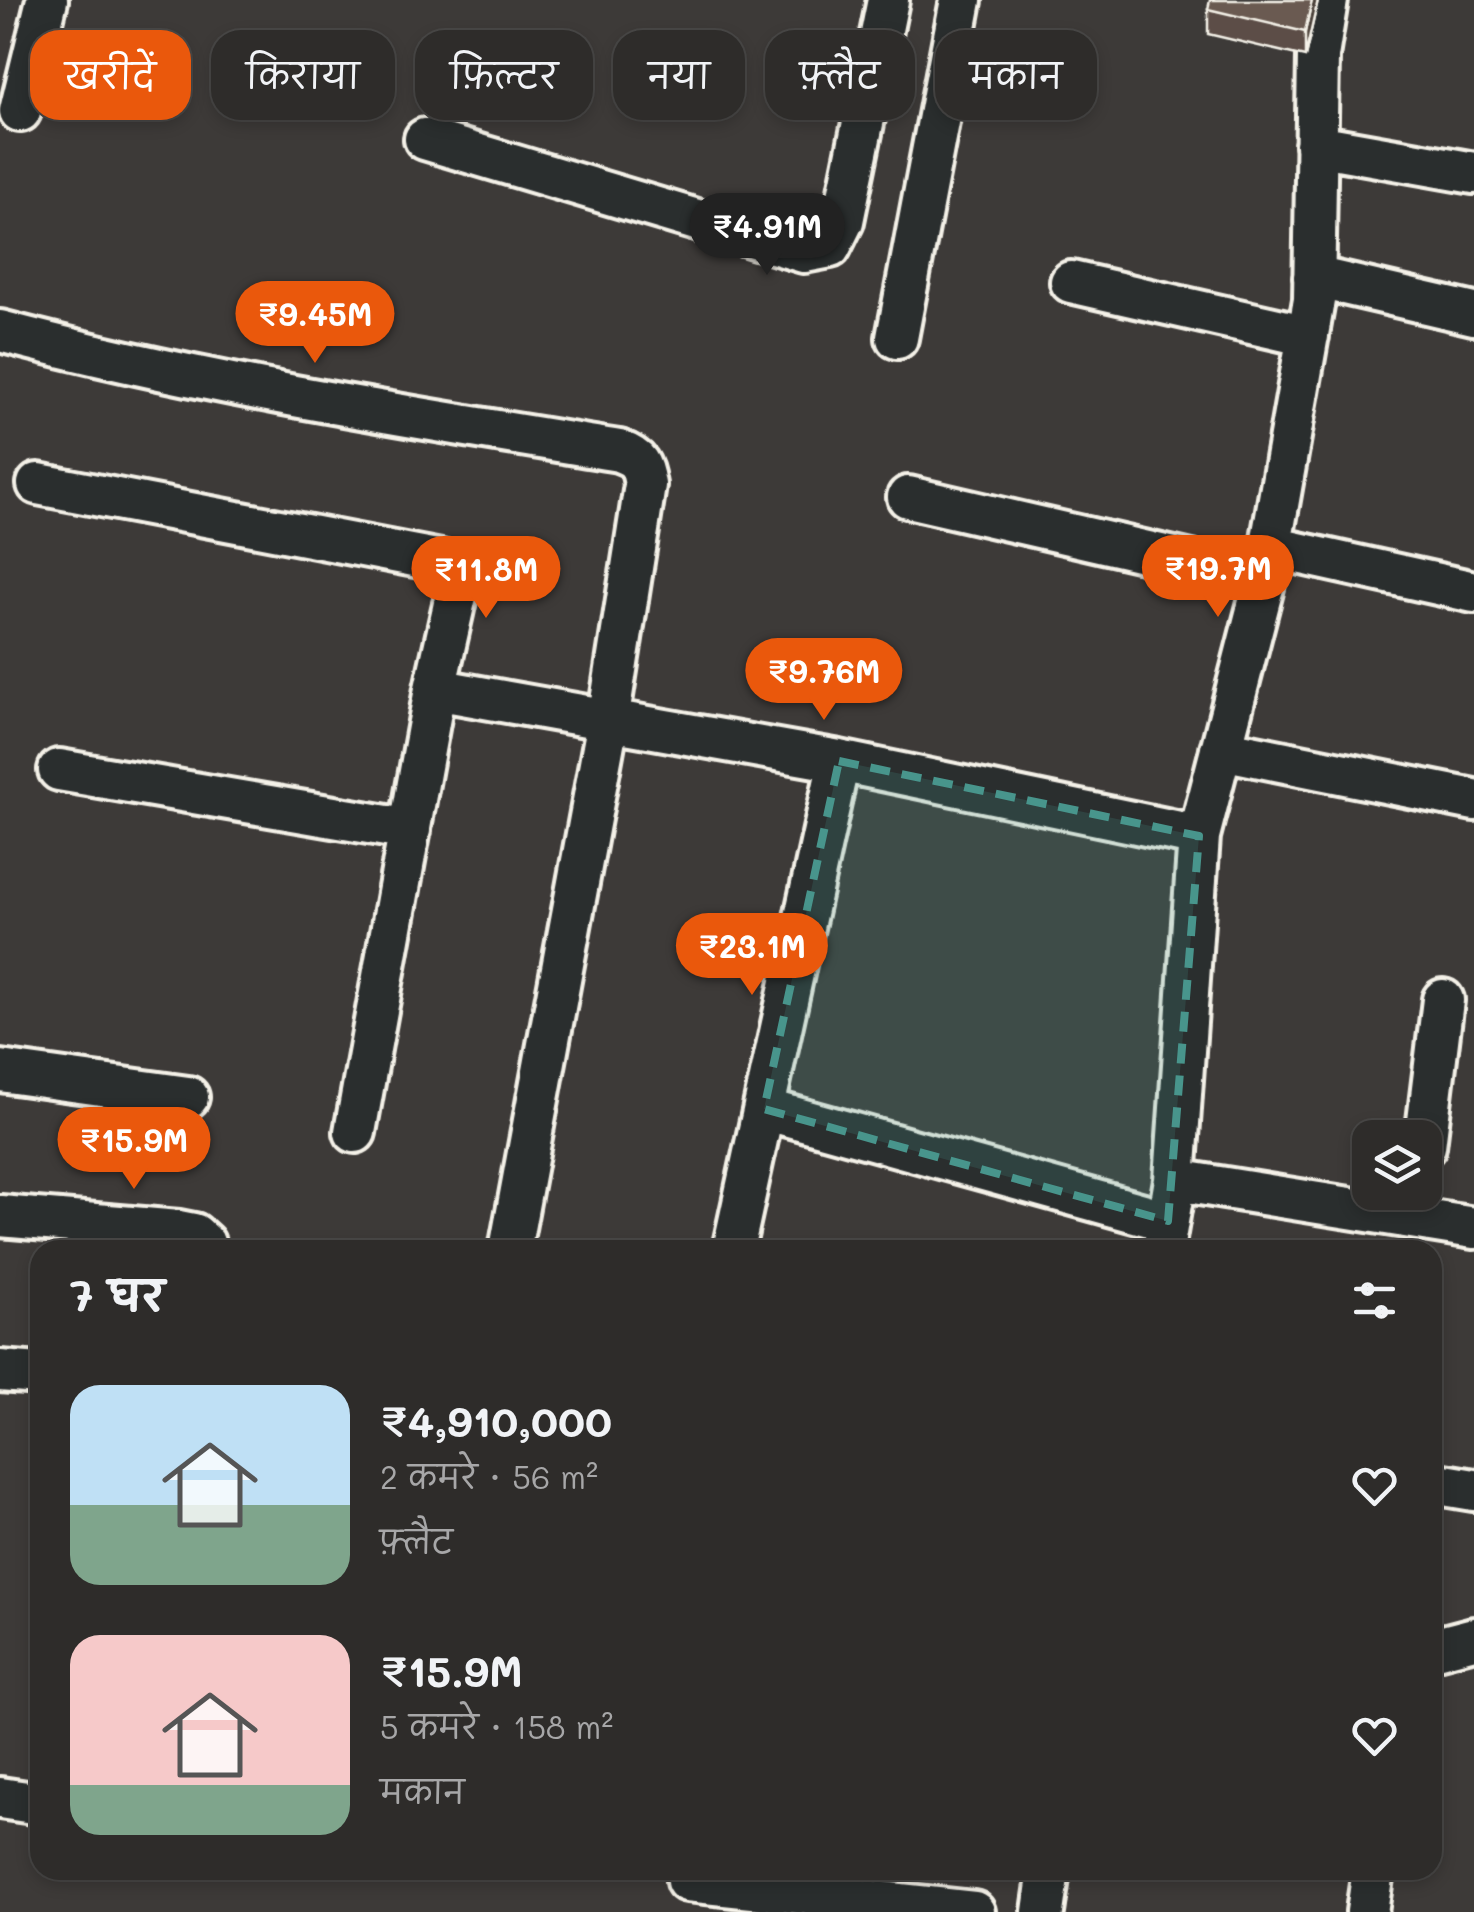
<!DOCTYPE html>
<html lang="hi">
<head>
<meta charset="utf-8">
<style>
	:root { --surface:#2e2c2a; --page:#3a3836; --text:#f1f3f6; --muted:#a7a7a8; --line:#494847; --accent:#ea580c }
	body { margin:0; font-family:Mali,"Playpen Sans Deva",sans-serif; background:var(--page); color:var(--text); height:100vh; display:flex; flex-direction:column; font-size:38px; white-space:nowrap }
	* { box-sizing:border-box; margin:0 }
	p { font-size:32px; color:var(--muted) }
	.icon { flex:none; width:55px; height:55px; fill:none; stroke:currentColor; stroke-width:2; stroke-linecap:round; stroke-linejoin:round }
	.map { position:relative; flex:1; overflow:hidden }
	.side { position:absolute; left:30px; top:1240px; width:1412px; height:640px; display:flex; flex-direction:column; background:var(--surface); border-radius:30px; box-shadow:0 5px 15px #0003,0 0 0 2px var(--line) }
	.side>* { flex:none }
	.banner { position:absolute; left:30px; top:30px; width:1415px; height:90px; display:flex; gap:20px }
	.buttons { position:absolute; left:1352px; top:1120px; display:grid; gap:20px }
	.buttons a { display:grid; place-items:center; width:90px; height:90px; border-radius:20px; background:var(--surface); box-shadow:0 5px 15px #0003,0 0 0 2px var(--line); font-size:50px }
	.price { position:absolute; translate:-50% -85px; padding:0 22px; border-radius:35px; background:var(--accent); color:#fff; font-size:32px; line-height:65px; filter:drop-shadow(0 2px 5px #0008) }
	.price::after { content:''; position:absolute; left:50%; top:60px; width:30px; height:22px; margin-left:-15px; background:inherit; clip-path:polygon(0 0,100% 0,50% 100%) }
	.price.active { background:#222; color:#fff }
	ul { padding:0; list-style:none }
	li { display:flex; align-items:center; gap:30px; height:250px; padding:0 40px }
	li span { display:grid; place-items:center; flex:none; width:280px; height:200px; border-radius:30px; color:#555 }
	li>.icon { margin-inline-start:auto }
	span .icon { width:120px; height:120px; fill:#fffc; stroke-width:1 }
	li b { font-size:42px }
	h2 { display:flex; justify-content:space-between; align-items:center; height:120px; padding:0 40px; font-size:42px }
	.pill { padding:0 35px; border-radius:30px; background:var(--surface); box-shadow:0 5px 15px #0003,0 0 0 2px var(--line); font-size:35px; line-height:90px }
	.pill.active { background:var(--accent); color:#fff }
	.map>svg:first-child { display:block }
</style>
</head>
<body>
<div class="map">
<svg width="1474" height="1912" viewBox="0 0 1474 1912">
	<rect width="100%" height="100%" fill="#3d3a38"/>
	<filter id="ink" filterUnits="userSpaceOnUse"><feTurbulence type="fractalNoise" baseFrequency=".01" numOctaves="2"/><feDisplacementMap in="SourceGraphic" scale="20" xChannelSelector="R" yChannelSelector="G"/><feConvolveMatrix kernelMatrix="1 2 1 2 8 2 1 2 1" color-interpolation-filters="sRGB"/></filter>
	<g filter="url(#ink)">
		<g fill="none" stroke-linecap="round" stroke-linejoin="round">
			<defs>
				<path id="minor" d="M20,111L47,0
					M425,139L804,252L830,247L843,221L888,0
					M1316,145L1474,173
					M1314,277L1474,314
					M1071,282L1308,336
					M0,331C204,385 411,417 619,451C639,458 642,465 645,485L608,721L510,1250
					M897,338L961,0
					M38,484L441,561C455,569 456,576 457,591L435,689L355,1132
					M908,497L1265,579
					M1271,547L1474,592
					M435,689L839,761L1199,836
					M1221,749L1474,800
					M59,770L410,830
					M0,1071L188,1097
					M764,1109L1168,1221
					M1425,1146L1443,1000
					M1175,1180L1474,1228
					M0,1216L179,1231L194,1234L204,1243L206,1250
					M733,1250L839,761
					M1163,1250L1175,1180L1199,836L1265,579L1314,300L1318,56L1327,0
					M0,1371L40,1374
					M1432,1483L1474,1490
					M1432,1649L1474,1638
					M0,1798L40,1804
					M687,1881L974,1912
					M1043,1912L1049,1870
					M1367,1912L1373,1870"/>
			</defs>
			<use href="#minor" stroke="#f4f1e8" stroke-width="48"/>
			<use href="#minor" stroke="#2a2d2e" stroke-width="40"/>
		</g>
		<path fill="#5b4d46" stroke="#f4f1e8" stroke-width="2.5" d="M1318,0L1305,57L1208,34V9Z"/>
		<path fill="#4a3f39" stroke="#f4f1e8" stroke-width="2.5" d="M1312,0H1318L1305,57V32Z"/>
		<path fill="#6a5a51" stroke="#f4f1e8" stroke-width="2.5" d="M1210,0H1312L1305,32L1208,9Z"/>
	</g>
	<path fill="#48958c" fill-opacity="0.2" stroke="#48958c" stroke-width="8" stroke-dasharray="20 12" stroke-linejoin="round" d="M839,761L1199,836L1168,1221L764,1109Z"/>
</svg>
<div class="buttons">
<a><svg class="icon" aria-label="layers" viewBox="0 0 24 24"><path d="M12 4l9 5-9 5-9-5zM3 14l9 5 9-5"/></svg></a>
</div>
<b class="price active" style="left:767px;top:278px">₹4.91M</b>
<b class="price" style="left:315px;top:366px">₹9.45M</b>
<b class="price" style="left:1218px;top:620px">₹19.7M</b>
<b class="price" style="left:486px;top:621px">₹11.8M</b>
<b class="price" style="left:824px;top:723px">₹9.76M</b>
<b class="price" style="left:752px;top:998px">₹23.1M</b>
<b class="price" style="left:134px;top:1192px">₹15.9M</b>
<div class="banner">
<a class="pill active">खरीदें</a>
<a class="pill">किराया</a>
<a class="pill">फ़िल्टर</a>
<a class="pill">नया</a>
<a class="pill">फ़्लैट</a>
<a class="pill">मकान</a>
</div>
<section class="side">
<h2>7 घर<svg class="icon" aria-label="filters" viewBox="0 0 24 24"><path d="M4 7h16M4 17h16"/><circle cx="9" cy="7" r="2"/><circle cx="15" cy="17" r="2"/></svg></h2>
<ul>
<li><span style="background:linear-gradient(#bfe0f5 60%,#7fa58c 0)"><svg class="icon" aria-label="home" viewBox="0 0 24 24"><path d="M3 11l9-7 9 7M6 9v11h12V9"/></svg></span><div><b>₹4,910,000</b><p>2 कमरे · 56 m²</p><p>फ़्लैट</p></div><svg class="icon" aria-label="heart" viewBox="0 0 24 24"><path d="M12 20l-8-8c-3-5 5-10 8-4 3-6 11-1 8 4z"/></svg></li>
<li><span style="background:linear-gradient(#f6c9c9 75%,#7fa58c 0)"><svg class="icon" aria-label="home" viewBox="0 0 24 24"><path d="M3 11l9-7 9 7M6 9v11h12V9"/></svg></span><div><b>₹15.9M</b><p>5 कमरे · 158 m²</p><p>मकान</p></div><svg class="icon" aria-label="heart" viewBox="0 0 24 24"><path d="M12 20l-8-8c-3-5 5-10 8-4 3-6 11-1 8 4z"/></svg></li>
</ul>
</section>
</div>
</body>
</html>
